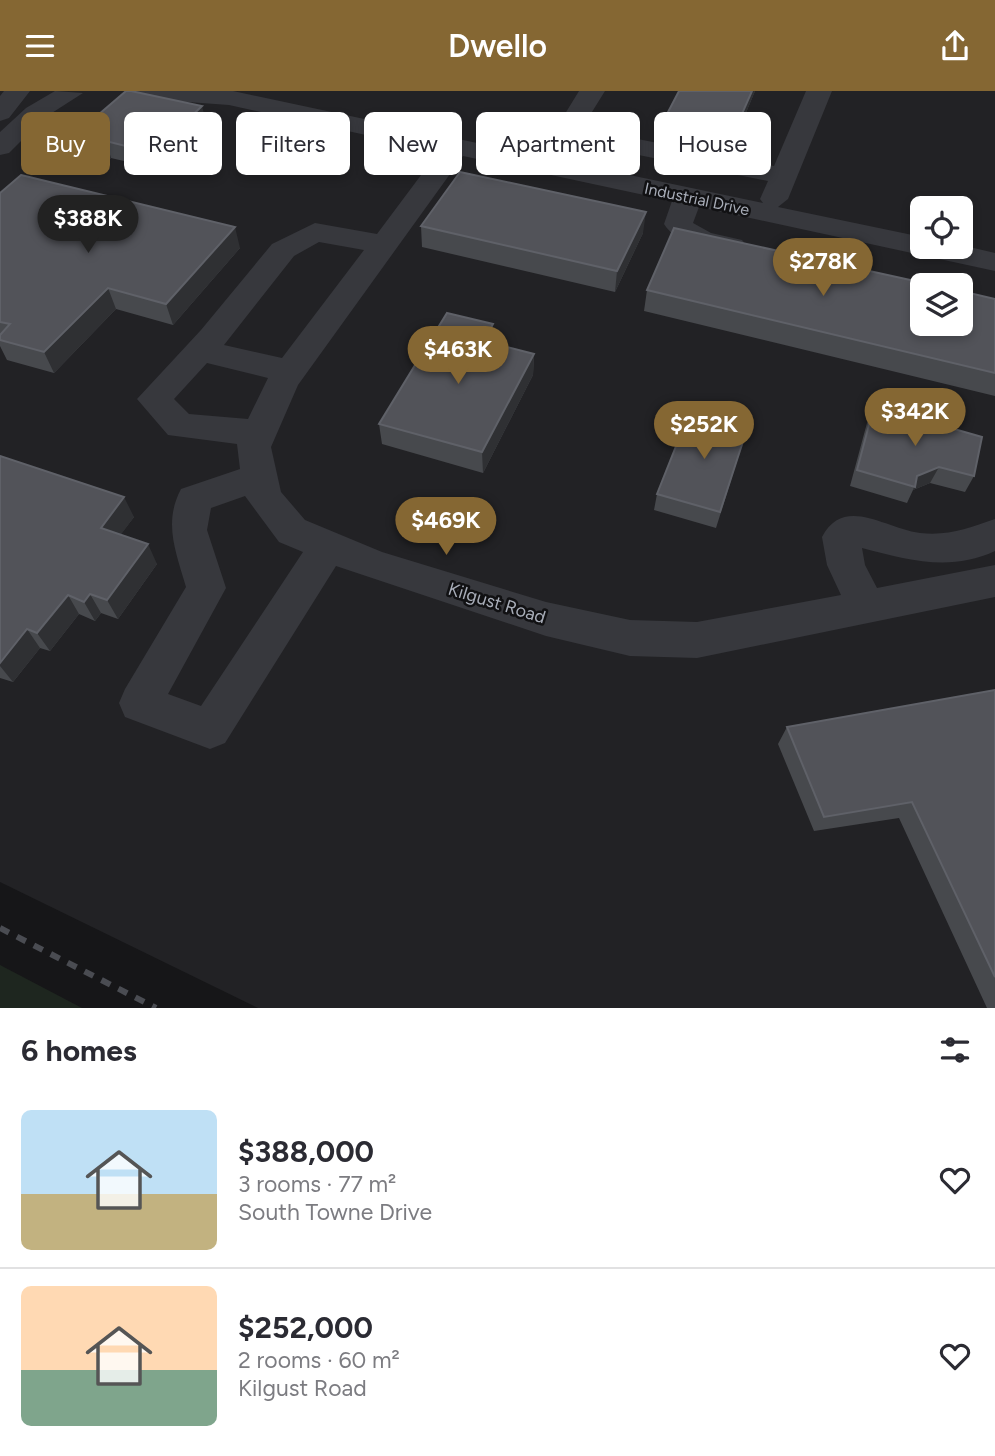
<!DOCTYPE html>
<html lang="en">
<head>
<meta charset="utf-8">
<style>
	:root { --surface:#fff; --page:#f7f7f7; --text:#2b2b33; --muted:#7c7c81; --line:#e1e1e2; --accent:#856733 }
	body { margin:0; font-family:Figtree,sans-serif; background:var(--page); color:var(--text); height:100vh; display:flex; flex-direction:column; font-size:26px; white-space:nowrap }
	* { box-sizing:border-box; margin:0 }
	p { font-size:23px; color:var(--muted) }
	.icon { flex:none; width:38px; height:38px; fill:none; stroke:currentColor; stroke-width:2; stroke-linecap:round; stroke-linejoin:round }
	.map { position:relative; height:917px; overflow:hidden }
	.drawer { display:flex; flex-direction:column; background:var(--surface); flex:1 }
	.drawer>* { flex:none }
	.banner { position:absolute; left:21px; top:21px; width:954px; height:63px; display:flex; gap:14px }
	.controls { position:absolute; left:910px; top:105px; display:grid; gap:14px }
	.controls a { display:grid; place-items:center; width:63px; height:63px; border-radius:10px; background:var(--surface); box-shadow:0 4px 10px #0003; font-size:35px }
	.price { position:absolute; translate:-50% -60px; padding:0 16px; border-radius:24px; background:var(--accent); color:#fff; font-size:23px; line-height:46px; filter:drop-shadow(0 2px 4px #0008) }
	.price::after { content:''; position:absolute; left:50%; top:42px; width:21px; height:16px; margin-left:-10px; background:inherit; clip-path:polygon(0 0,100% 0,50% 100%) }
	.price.current { background:#222; color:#fff }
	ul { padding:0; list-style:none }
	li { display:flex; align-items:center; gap:21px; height:175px; padding:0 21px }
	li+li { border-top:2px solid var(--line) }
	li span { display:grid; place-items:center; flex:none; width:196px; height:140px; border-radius:10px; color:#555 }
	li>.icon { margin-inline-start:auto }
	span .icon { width:84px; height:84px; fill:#fffc; stroke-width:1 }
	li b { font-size:30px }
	h2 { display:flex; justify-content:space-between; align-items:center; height:84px; padding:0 21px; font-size:30px }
	.tag { padding:0 24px; border-radius:10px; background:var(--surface); box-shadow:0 4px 10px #0003; font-size:24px; line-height:63px }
	.tag.current { background:var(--accent); color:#fff }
	header { display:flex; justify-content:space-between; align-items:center; height:91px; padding:0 21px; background:var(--accent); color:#fff; font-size:32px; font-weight:600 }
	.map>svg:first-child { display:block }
</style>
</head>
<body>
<header><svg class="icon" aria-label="menu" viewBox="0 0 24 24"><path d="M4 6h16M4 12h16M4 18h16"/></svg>Dwello<svg class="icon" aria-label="share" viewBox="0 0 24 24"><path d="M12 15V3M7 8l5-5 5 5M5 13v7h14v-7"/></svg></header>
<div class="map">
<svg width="995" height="917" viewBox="0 0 995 917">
	<rect width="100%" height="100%" fill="#161618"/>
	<path fill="#222225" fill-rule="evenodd" d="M0,0H995V917H258L0,791ZM922,117H961V156H922ZM922,194H961V233H922Z"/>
	<path fill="#1e261f" d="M0,874L82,917H0Z"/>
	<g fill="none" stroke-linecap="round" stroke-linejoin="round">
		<path fill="#37383d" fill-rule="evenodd" d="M4,0H30L9,27L0,30V5Z
			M55,0L83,2L44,27L9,62L0,64V41L26,17Z
			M133,0H233L543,66L541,62L579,0H605L582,37L774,75L806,0H832L788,108L778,116L922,146V156L961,154L995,162V180L699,116L693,132L711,142L742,149L747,155L742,161C716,168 679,156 664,133L672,110L463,65L298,294L271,356L281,401L305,429L382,461L546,511L630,529L697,531L841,504L827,474L822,446C844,404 884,437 920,442C949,445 969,437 995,428V460C950,481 908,469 862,457L865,474L877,497L995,474V506L697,567L630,565L546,545L336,475L225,652L210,658L125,626L119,612L125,598L186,496C176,461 163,432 181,398L240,378L237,353L168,344L137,308L201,239L272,153L315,132L377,143L439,60L229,14L146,8L137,5ZM574,51L768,90L760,108L763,112L558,69L564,68ZM319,151L364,159L282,267L224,254L294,165ZM207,272L268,287L248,328L189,323L174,308ZM245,405L279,451L303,461L201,615L168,603L226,497L207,439L211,417Z"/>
		<path stroke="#4a4c52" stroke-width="6" stroke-dasharray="10 9" stroke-linecap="butt" d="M0,837L156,917"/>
	</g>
	<path fill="#47494d" d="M755,0L735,48L700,42L699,46L665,39L667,23Z
		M206,31L158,78L111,67L99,78L69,71L63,54Z
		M0,102L240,157L173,234L116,218L54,282L7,269L0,255Z
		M421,135L643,142L615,201L422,156Z
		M647,199L995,208V305L644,220Z
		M493,233V253L534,263L533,284L483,382L382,353L379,333Z
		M874,315L974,385L965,401L930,392L913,399L907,412L850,395L867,332Z
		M748,335L716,437L654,419L657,403Z
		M0,365L134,426L120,444L157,473L118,528L101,522L95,530L79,523L50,560L40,557L13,591L0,587Z
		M995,599V917H987L899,727L814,740L778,653L787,636Z"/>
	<path fill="#2f3033" d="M752,0H755L735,48L738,32Z
		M202,15L206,31L158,78L153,62Z
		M106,50L111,67L99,78L93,61Z
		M646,121L643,142L615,201L617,180Z
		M235,136L240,157L173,234L166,213Z
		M108,197L116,218L54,282L44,261Z
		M493,233V254L484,250Z
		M534,263L533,284L483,382L482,361Z
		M939,376L930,392L913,399L917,385Z
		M124,406L134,426L111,457L101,437Z
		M148,453L157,473L118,528L107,509Z
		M90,503L101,522L95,530L84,511Z
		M68,504L79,523L50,560L37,542Z
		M27,538L40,557L13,591L0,575V572Z"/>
	<path fill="#525359" stroke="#5f6168" stroke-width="2" d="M126,0H131L202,15L153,62L106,50L93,61L63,54Z
		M679,0H752L738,32L703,26L702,30L667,23Z
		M460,81L646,121L617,180L421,135Z
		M21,84L235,136L166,213L108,197L44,261L0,249V244L10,233L0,231V102Z
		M674,137L933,194H922V233H961V200L995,208V282L647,199Z
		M447,222L493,233L484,250L534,263L482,361L379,333Z
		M874,315L982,346L974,385L939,376L917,385L915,396L857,379Z
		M690,320L748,335L720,421L657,403Z
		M0,365L124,406L101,437L148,453L107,509L90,503L84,511L68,504L37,542L27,538L0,572Z
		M995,599V886L912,711L824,726L787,636Z"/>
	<g text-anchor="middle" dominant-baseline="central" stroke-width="5" stroke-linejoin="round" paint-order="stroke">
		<g font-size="16" fill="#a8adb8" stroke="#111113">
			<text transform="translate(697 108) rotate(12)">Industrial Drive</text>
		</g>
		<g font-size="18" fill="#a8adb8" stroke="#111113">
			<text transform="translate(497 512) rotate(17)">Kilgust Road</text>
		</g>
	</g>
</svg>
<div class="controls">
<a><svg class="icon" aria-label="locate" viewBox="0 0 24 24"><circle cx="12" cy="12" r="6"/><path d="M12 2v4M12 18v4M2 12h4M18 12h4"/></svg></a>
<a><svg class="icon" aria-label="layers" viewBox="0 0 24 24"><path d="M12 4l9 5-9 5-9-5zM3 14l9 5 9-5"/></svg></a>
</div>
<b class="price current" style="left:88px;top:164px">$388K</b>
<b class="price" style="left:823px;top:207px">$278K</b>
<b class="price" style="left:458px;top:295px">$463K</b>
<b class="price" style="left:915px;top:357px">$342K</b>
<b class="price" style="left:704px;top:370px">$252K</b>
<b class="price" style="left:446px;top:466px">$469K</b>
<div class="banner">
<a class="tag current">Buy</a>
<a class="tag">Rent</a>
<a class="tag">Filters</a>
<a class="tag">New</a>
<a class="tag">Apartment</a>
<a class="tag">House</a>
</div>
</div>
<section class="drawer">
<h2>6 homes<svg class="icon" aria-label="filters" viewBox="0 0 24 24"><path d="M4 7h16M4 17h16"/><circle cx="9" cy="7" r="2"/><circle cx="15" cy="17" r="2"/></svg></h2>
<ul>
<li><span style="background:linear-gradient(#bfe0f5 60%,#c2b280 0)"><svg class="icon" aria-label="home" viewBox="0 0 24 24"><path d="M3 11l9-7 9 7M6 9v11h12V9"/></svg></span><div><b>$388,000</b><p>3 rooms · 77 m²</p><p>South Towne Drive</p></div><svg class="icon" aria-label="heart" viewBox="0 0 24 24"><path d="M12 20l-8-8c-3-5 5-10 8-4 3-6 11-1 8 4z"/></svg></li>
<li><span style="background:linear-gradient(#ffd9b3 60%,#7fa58c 0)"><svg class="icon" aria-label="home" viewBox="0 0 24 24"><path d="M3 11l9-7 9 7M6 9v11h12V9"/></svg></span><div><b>$252,000</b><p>2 rooms · 60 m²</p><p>Kilgust Road</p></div><svg class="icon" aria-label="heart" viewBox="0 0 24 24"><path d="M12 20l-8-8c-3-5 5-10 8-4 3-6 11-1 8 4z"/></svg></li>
</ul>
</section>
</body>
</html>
